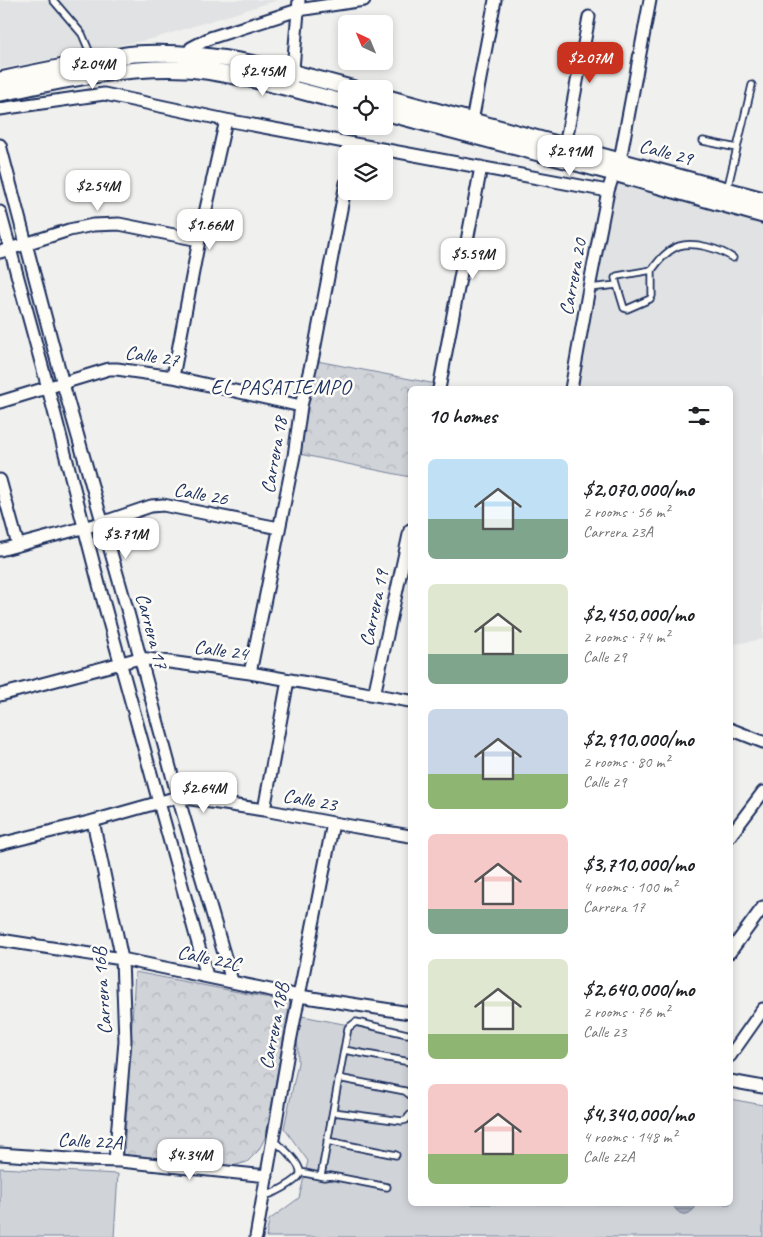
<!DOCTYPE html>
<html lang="en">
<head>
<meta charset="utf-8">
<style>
	:root { --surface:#fff; --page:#f2f2f2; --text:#202124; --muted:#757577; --accent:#c8321e }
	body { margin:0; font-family:Caveat,sans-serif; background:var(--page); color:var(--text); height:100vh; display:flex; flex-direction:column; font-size:19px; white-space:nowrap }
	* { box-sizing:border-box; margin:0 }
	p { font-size:16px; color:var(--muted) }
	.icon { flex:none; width:28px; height:28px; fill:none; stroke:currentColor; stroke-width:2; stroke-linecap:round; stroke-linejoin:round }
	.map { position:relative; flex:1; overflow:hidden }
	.side { position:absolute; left:408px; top:386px; width:325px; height:820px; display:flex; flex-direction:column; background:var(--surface); border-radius:8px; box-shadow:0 2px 8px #0003 }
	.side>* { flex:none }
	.needle { width:32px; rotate:316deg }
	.fabs { position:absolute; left:338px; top:15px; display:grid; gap:10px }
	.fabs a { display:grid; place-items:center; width:55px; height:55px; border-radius:8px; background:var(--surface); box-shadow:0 2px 8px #0003; font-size:25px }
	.price { position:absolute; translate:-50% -42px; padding:0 11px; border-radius:10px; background:#fff; color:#222; font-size:16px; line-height:32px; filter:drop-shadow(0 1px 2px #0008) }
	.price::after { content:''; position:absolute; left:50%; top:30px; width:15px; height:11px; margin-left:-8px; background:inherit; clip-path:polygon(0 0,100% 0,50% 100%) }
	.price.current { background:var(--accent); color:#fff }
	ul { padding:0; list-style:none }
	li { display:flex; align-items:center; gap:15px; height:125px; padding:0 20px }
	li span { display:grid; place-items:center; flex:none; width:140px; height:100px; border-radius:8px; color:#555 }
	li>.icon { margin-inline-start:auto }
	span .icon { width:60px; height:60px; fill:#fffc; stroke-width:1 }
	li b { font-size:21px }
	h2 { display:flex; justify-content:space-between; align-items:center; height:60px; padding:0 20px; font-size:21px }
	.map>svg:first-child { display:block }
</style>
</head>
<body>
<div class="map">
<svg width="763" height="1237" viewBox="0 0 763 1237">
	<defs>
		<pattern id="park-crowns" width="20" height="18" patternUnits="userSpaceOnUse" patternTransform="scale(1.25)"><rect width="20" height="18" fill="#d0d3d8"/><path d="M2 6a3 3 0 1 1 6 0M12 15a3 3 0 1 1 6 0" fill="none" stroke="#b2b5bc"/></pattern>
		<pattern id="water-rules" width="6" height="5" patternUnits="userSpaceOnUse" patternTransform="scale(1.25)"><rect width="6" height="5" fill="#a7adbd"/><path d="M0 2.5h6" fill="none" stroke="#878d9d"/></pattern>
	</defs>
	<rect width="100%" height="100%" fill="#f0f0ee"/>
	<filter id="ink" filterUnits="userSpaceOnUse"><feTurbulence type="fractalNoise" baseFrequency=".02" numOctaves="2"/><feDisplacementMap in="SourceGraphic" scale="10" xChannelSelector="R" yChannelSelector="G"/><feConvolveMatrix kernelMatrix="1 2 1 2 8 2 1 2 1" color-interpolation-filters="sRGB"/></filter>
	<g filter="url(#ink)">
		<path fill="#e0e2e3" d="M0,0H278L155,38L0,69Z
			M614,174L763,215V639L730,645V389H579Z"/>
		<path fill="#d0d3d8" stroke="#76819b" d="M297,1015L410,1037V1204H730V1099L763,1105V1237H266L269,1220L299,1198L308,1161L284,1128L298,1063Z
			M0,1168L118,1174L114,1237H0Z"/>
		<path fill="url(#park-crowns)" stroke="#76819b" d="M317,361L436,384L435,389H410V477L299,454Z
			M135,972L290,1002L266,1136L258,1151L247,1162L229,1167L124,1155Z"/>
		<path fill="url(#water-rules)" stroke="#6f7b97" d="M675,1204H694L695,1208C687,1217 680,1216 674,1207Z"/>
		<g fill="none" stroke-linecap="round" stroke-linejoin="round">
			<defs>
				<path id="lane" d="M53,0L82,34L93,60
					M703,141L737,148
					M727,190L752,85
					M617,285L615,278L617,276L652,270C659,260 667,250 679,246C694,241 720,249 733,258
					M589,288L617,285L624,308L627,309L650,299L652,296V270
					M344,1050L410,1062
					M338,1078L405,1091L410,1095
					M333,1112L402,1121L406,1120L410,1115
					M327,1141L396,1155
					M300,1172L324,1177L331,1176L387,1187
					M321,1176L348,1028L356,1022L407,1034
					M264,1195C271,1196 298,1181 300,1174C302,1165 281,1144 273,1142"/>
				<path id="street" d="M186,60L191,48L210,38L298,10L364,0
					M292,80L299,0
					M0,109L104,94L226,120L608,191
					M472,121L495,0
					M0,145L63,384L127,609L178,797L232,981
					M565,146L589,17
					M620,160L650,0
					M0,212L48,388L103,600L207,976
					M0,252L69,230L93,225L119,224L199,240
					M173,377L199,240L226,120
					M439,389L481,167
					M571,389L589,288L608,191L614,173
					M0,402L109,369H117L173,377L301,406
					M0,480L18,545
					M0,550L101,523L151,506L163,505L279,528
					M250,673L294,456L301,406L313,356L346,183
					M0,695L140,658L250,673L410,701
					M374,695L410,530
					M730,729L763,742
					M264,810L288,680
					M93,821L122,959L125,1041L115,1161
					M730,836L763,792
					M0,844L93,821L178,797L264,810L333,823L410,836
					M0,940L122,959L299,996L410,1013
					M730,952L763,907
					M730,1056L763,1009
					M730,1081L763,1087
					M0,1154L84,1160L120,1161L267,1176
					M256,1237L288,1052L333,823"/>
				<path id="secondary" d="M0,80C33,73 67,66 101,60C112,58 123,55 134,54C209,49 283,69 354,89
					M0,93C61,81 122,66 185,69C207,70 229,75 250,79C282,86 314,94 346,103
					M384,97L763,200
					M384,112L614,173L763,215"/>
			</defs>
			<use href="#lane" stroke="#1b2f5e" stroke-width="9"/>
			<use href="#street" stroke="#1b2f5e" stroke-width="15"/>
			<use href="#secondary" stroke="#1b2f5e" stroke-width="19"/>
			<use href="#lane" stroke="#fdfcf7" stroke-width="5.5"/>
			<use href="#street" stroke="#fdfcf7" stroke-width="11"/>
			<use href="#secondary" stroke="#fdfcf7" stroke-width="15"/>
		</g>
	</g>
	<g text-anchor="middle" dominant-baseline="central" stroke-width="5" stroke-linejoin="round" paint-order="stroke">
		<g font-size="20" fill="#1b2f5e" stroke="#fdfcf7">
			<text transform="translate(666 152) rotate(15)">Calle 29</text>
			<text transform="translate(573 277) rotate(-79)">Carrera 20</text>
			<text transform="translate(152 356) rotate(9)">Calle 27</text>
			<text transform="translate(274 455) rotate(-80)">Carrera 18</text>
			<text transform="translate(201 494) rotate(11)">Calle 26</text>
			<text transform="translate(374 608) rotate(-78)">Carrera 19</text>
			<text transform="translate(152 631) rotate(75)">Carrera 17</text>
			<text transform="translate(221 650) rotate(8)">Calle 24</text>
			<text transform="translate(310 800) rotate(11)">Calle 23</text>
			<text transform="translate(209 958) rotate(12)">Calle 22C</text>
			<text transform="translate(102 991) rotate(-94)">Carrera 16B</text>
			<text transform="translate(274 1026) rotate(-79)">Carrera 18B</text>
			<text transform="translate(90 1141) rotate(3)">Calle 22A</text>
		</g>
		<g font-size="21" letter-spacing="1" fill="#1b2f5e" stroke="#fdfcf7">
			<text x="281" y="387">EL PASATIEMPO</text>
		</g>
	</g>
</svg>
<div class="fabs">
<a><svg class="needle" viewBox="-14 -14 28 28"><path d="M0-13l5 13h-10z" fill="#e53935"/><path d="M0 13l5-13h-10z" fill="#757577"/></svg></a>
<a><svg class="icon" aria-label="locate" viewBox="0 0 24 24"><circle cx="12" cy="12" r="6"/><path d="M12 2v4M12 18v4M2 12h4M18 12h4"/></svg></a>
<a><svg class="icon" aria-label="layers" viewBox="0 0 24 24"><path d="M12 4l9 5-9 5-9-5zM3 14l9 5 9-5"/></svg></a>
</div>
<b class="price current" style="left:590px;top:84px">$2.07M</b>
<b class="price" style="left:93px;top:90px">$2.04M</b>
<b class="price" style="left:263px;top:97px">$2.45M</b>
<b class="price" style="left:570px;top:177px">$2.91M</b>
<b class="price" style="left:98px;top:212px">$2.54M</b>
<b class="price" style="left:210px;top:251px">$1.66M</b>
<b class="price" style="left:473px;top:280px">$5.59M</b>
<b class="price" style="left:126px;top:560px">$3.71M</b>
<b class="price" style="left:204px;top:814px">$2.64M</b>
<b class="price" style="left:190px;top:1181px">$4.34M</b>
<section class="side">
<h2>10 homes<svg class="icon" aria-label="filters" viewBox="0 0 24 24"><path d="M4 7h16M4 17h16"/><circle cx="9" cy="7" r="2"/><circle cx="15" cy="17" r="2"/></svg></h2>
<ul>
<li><span style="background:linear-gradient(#bfe0f5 60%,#7fa58c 0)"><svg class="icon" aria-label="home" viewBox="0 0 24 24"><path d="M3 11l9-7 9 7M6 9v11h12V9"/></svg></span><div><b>$2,070,000/mo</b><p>2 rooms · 56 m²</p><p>Carrera 23A</p></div></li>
<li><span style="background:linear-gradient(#dfe7d0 70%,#7fa58c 0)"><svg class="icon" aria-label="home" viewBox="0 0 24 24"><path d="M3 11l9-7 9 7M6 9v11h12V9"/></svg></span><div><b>$2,450,000/mo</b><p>2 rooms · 74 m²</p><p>Calle 29</p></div></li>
<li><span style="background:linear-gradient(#c9d6e8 65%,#8fb573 0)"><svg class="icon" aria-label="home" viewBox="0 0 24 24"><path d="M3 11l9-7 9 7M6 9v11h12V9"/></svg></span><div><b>$2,910,000/mo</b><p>2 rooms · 80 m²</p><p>Calle 29</p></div></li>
<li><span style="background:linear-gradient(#f6c9c9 75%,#7fa58c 0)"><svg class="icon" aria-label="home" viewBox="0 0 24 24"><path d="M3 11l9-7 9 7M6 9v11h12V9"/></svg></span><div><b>$3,710,000/mo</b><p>4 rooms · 100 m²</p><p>Carrera 17</p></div></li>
<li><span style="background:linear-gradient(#dfe7d0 75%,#8fb573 0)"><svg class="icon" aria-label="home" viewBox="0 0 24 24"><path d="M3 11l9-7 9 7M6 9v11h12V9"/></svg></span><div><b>$2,640,000/mo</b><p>2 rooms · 76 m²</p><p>Calle 23</p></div></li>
<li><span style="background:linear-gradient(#f6c9c9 70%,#8fb573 0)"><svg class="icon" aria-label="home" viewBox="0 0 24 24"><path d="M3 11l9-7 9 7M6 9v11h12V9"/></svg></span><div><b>$4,340,000/mo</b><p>4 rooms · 148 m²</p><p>Calle 22A</p></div></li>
</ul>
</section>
</div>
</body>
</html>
